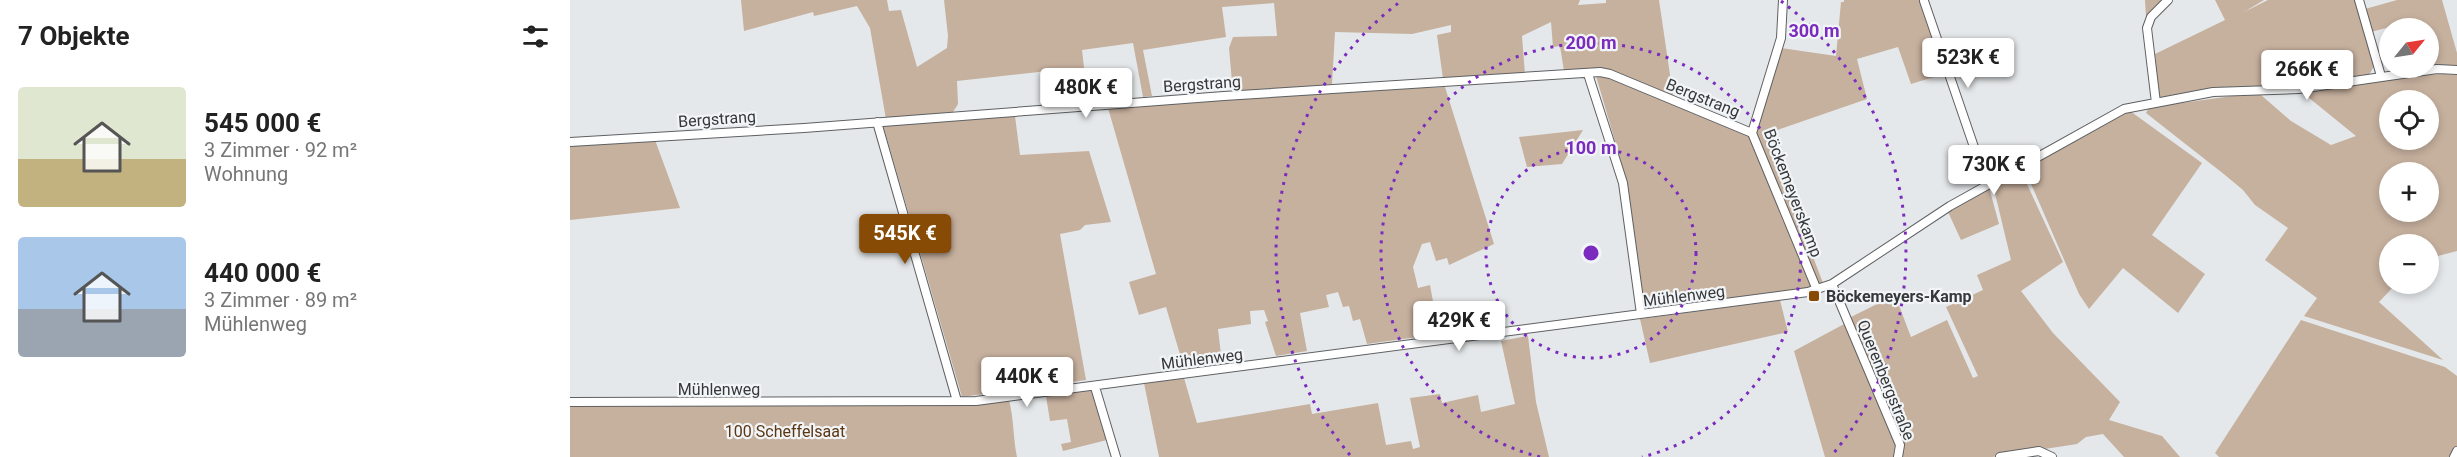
<!DOCTYPE html>
<html lang="de">
<head>
<meta charset="utf-8">
<style>
	:root { --surface:#fff; --page:#f6f6f6; --text:#222; --muted:#767676; --accent:#874b06 }
	body { margin:0; font-family:Roboto,sans-serif; background:var(--page); color:var(--text); height:100vh; display:flex; flex-direction:column; font-size:22px; white-space:nowrap }
	* { box-sizing:border-box; margin:0 }
	p { font-size:20px; color:var(--muted) }
	.icon { flex:none; width:33px; height:33px; fill:none; stroke:currentColor; stroke-width:2; stroke-linecap:round; stroke-linejoin:round }
	.map { position:relative; flex:1; overflow:hidden }
	.panel { display:flex; flex-direction:column; background:var(--surface); width:570px }
	.panel>* { flex:none }
	.needle { width:39px; rotate:60deg }
	.controls { position:absolute; left:1809px; top:18px; display:grid; gap:12px }
	.controls a { display:grid; place-items:center; width:60px; height:60px; border-radius:50%; background:var(--surface); box-shadow:0 3px 9px #0003; font-size:30px }
	.price { position:absolute; translate:-50% -51px; padding:0 14px; border-radius:6px; background:#fff; color:#222; font-size:20px; line-height:39px; filter:drop-shadow(0 2px 3px #0008) }
	.price::after { content:''; position:absolute; left:50%; top:36px; width:18px; height:14px; margin-left:-9px; background:inherit; clip-path:polygon(0 0,100% 0,50% 100%) }
	.price.active { background:var(--accent); color:#fff }
	ul { padding:0; list-style:none }
	li { display:flex; align-items:center; gap:18px; height:150px; padding:0 18px }
	li span { display:grid; place-items:center; flex:none; width:168px; height:120px; border-radius:6px; color:#555 }
	li>.icon { margin-inline-start:auto }
	span .icon { width:72px; height:72px; fill:#fffc; stroke-width:1 }
	li b { font-size:26px }
	h2 { display:flex; justify-content:space-between; align-items:center; height:72px; padding:0 18px; font-size:26px }
	main { display:flex; flex:1; min-height:0 }
	.map>svg:first-child { display:block }
</style>
</head>
<body>
<main>
<section class="panel">
<h2>7 Objekte<svg class="icon" aria-label="filters" viewBox="0 0 24 24"><path d="M4 7h16M4 17h16"/><circle cx="9" cy="7" r="2"/><circle cx="15" cy="17" r="2"/></svg></h2>
<ul>
<li><span style="background:linear-gradient(#dfe7d0 60%,#c2b280 0)"><svg class="icon" aria-label="home" viewBox="0 0 24 24"><path d="M3 11l9-7 9 7M6 9v11h12V9"/></svg></span><div><b>545 000 €</b><p>3 Zimmer · 92 m²</p><p>Wohnung</p></div></li>
<li><span style="background:linear-gradient(#a9c7e8 60%,#9aa5b1 0)"><svg class="icon" aria-label="home" viewBox="0 0 24 24"><path d="M3 11l9-7 9 7M6 9v11h12V9"/></svg></span><div><b>440 000 €</b><p>3 Zimmer · 89 m²</p><p>Mühlenweg</p></div></li>
</ul>
</section>
<div class="map">
<svg width="1887" height="457" viewBox="0 0 1887 457">
	<rect width="100%" height="100%" fill="#e5e8ea"/>
	<path fill="#c6b09e" fill-rule="evenodd" d="M171,0H317L319,11L331,10L347,67L377,48L378,36L374,0H1010L1008,5L1036,3V0H1089L1104,102L1184,131L1211,48L1266,56L1271,2H1274V0H1351L1377,73L1341,84L1328,47L1287,59L1297,99L1196,134L1253,283L1238,288L1073,312L1058,186L1024,69L994,71L990,46L983,47L981,22L952,36L955,75L873,79L867,35L881,32V25L842,34L765,32L762,84L663,93L659,48L663,37L707,36L704,3L652,7L656,37L573,50L582,96L573,97L563,43L512,50L518,102L480,103L478,71L387,81L388,104L383,112L316,119L300,28L287,6L244,16L243,12L174,31Z
		M1575,0H1592L1576,17Z
		M1645,0H1694L1674,12L1698,0H1785L1804,66L1799,75L1720,85L1665,87L1588,99L1585,54L1655,20Z
		M1827,0H1872L1887,53V66L1859,65L1858,28H1833L1831,24L1801,32L1795,9Z
		M1873,74L1887,75V251L1868,256L1859,262L1858,244H1820V284H1826L1809,302L1873,360L1734,316L1747,298L1695,260L1718,228L1685,205L1673,190L1655,175L1576,113L1579,107L1598,101L1612,103L1669,95H1691L1721,121L1761,145L1786,136L1733,93L1832,76ZM1820,100H1858V140H1820ZM1820,172H1858V212H1820Z
		M875,87L924,244L879,265L877,258L866,261L860,242L852,244L843,267L848,288L860,285L869,334L797,344L790,319L783,321L779,306L773,307L768,292L756,295L759,307L730,313L737,351L706,356L695,322L698,321L694,310L680,311L681,324L648,329L652,363L614,368L596,307L569,315L559,282L586,274L538,108L764,91Z
		M1560,111L1632,163L1582,235L1635,274L1608,313L1553,268L1519,309L1509,294L1455,170L1538,120Z
		M445,116L450,155L519,151L541,222L515,225L510,230L490,234L516,380L392,397L313,125Z
		M1013,130L992,164L957,167L949,137Z
		M85,140L110,208L0,220V146Z
		M1450,169L1493,262L1451,291L1483,333L1550,402L1539,420L1592,436L1610,457H1554L1533,434L1516,437L1507,444L1422,457H1332L1279,318L1325,295L1341,337L1377,320L1403,378L1408,376L1376,307L1413,290L1407,275L1441,260L1423,185Z
		M1419,187L1429,224L1391,240L1378,212Z
		M1210,300L1218,332L1080,363L1070,319Z
		M1731,320L1875,367L1887,376V447L1882,457H1649L1645,453Z
		M1276,323L1329,446L1328,455L1324,457H1255L1224,351Z
		M958,336L966,402L979,457H589L574,383L614,378L627,423L740,404L742,414L808,403L816,445L841,441L843,449L850,447L840,398L870,394L872,403L908,395L911,412L945,404L931,341Z
		M523,390L537,440L493,451L491,444L501,442L497,419L480,421L476,396Z
		M439,400C444,419 443,438 447,457H0V407L384,404Z"/>
	<g fill="none" stroke-linecap="round" stroke-linejoin="round">
		<defs>
			<path id="street" d="M1213,0L1211,38L1182,133L1247,290
				M1789,0L1811,76
				M1354,1L1417,185
				M1018,74L1053,183L1071,314
				M1586,103L1577,28L1581,17L1598,0
				M307,122L387,401
				M0,142L234,128L654,96L1030,72L1040,74L1182,133
				M1262,284L1330,445L1328,457
				M525,387L546,457
				M0,402L406,401L1238,292L1262,284L1380,206L1554,109L1643,92L1729,89L1867,69L1887,70
				M1430,457L1469,451L1482,457
				M1884,457L1887,451"/>
		</defs>
		<use href="#street" stroke="#5e6062" stroke-width="10"/>
		<use href="#street" stroke="#fff" stroke-width="8"/>
	</g>
	<g fill="none" stroke="#7b2cbf" stroke-width="3" stroke-dasharray="3 6">
		<circle cx="1021" cy="253" r="105"/>
		<path d="M970 457A210 210 0 1 1 1072 457"/>
		<path d="M780 455A315 315 0 0 1 831 1M1211 1A315 315 0 0 1 1262 455"/>
	</g>
	<rect fill="#874b06" stroke="#f2f5f7" stroke-width="2" x="1238" y="290" width="12" height="12" rx="3"/>
	<g text-anchor="middle" dominant-baseline="central" stroke-width="4.5" stroke-linejoin="round" paint-order="stroke">
		<g font-size="16" fill="#373839" stroke="#f2f5f7">
			<text transform="translate(632 84) rotate(-4)">Bergstrang</text>
			<text transform="translate(1133 98) rotate(22)">Bergstrang</text>
			<text transform="translate(147 119) rotate(-4)">Bergstrang</text>
			<text transform="translate(1223 193) rotate(69)">Böckemeyerskamp</text>
			<text transform="translate(1114 296) rotate(-7)">Mühlenweg</text>
			<text transform="translate(632 359) rotate(-7)">Mühlenweg</text>
			<text transform="translate(1316 380) rotate(68)">Querenbergstraße</text>
			<text x="149" y="389">Mühlenweg</text>
		</g>
		<g font-size="16" font-weight="bold" fill="#373839" stroke="#f2f5f7" text-anchor="start">
			<text x="1256" y="296">Böckemeyers-Kamp</text>
		</g>
		<g font-size="16" fill="#5b3613" stroke="#f2f5f7">
			<text x="215" y="431">100 Scheffelsaat</text>
		</g>
	</g>
	<circle cx="1021" cy="253" r="9" fill="#7b2cbf" stroke="#f2f5f7" stroke-width="3"/>
	<g font-size="18" text-anchor="middle" font-weight="bold" fill="#7b2cbf" stroke="#f2f5f7" stroke-width="4.5" stroke-linejoin="round" paint-order="stroke">
		<text x="1244" y="37">300 m</text>
		<text x="1021" y="49">200 m</text>
		<text x="1021" y="154">100 m</text>
	</g>
</svg>
<div class="controls">
<a><svg class="needle" viewBox="-14 -14 28 28"><path d="M0-13l5 13h-10z" fill="#e53935"/><path d="M0 13l5-13h-10z" fill="#767676"/></svg></a>
<a><svg class="icon" aria-label="locate" viewBox="0 0 24 24"><circle cx="12" cy="12" r="6"/><path d="M12 2v4M12 18v4M2 12h4M18 12h4"/></svg></a>
<a>+</a>
<a>−</a>
</div>
<b class="price" style="left:1398px;top:89px">523K €</b>
<b class="price" style="left:1737px;top:101px">266K €</b>
<b class="price" style="left:516px;top:119px">480K €</b>
<b class="price" style="left:1424px;top:196px">730K €</b>
<b class="price active" style="left:335px;top:265px">545K €</b>
<b class="price" style="left:889px;top:352px">429K €</b>
<b class="price" style="left:457px;top:408px">440K €</b>
</div>
</main>
</body>
</html>
